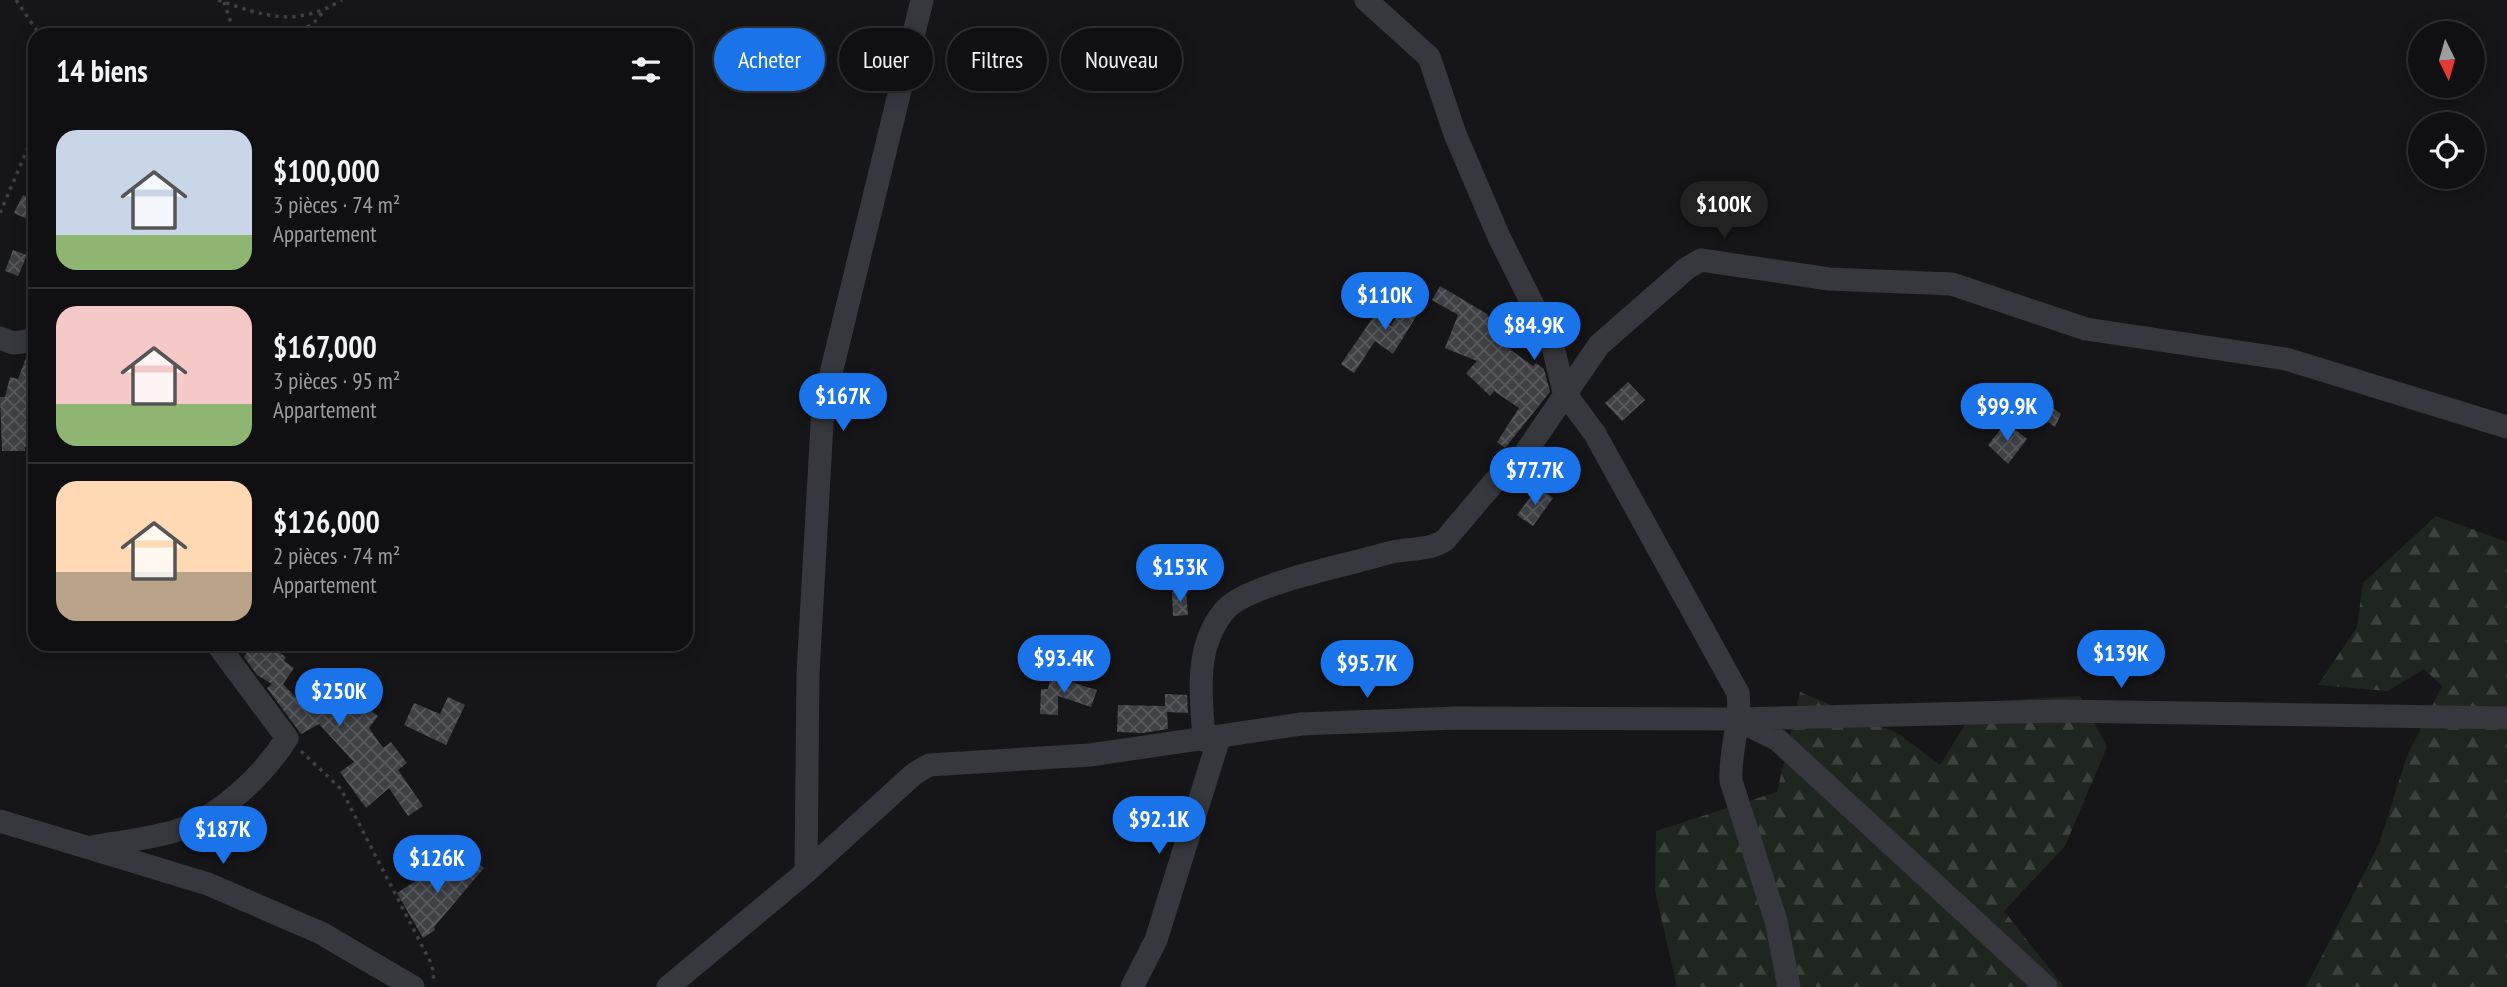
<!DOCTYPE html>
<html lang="fr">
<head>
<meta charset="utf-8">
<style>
	:root { --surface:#101012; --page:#1e1e20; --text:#f1f3f6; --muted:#9c9d9f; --line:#303032; --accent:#1a73e8 }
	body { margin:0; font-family:"PT Sans Narrow",sans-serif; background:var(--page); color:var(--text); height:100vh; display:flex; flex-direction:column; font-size:26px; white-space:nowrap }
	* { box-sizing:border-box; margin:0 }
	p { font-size:23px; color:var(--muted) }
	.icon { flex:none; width:38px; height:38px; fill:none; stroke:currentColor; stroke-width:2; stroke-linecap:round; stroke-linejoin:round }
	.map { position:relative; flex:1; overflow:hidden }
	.details { position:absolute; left:28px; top:28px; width:665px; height:623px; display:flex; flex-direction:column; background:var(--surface); border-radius:21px; box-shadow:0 4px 18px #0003,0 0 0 2px var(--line) }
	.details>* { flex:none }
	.top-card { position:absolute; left:714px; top:28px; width:665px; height:63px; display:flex; gap:14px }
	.needle { width:46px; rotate:175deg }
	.controls { position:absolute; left:2408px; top:21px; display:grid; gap:14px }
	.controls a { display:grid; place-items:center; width:77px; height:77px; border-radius:50%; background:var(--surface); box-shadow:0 4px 18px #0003,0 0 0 2px var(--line); font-size:35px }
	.price { position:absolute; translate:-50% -60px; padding:0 16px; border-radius:24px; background:var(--accent); color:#fff; font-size:23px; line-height:46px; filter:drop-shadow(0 2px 4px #0008) }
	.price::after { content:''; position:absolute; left:50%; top:42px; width:21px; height:16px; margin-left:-10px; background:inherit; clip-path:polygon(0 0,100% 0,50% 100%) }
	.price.active { background:#222; color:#fff }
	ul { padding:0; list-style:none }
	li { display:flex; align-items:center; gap:21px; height:175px; padding:0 28px }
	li+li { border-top:2px solid var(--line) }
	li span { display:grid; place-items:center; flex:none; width:196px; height:140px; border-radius:21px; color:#555 }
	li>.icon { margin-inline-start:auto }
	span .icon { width:84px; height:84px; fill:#fffc; stroke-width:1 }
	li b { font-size:30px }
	h2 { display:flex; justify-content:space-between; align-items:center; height:84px; padding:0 28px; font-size:30px }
	.chip { padding:0 24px; border-radius:32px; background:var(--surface); box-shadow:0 4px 18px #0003,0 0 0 2px var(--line); font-size:24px; line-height:63px }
	.chip.active { background:var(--accent); color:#fff }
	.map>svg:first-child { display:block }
</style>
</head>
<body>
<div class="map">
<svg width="2507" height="987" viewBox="0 0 2507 987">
	<defs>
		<pattern id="forest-firs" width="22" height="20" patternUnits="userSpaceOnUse" patternTransform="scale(1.75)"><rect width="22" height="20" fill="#1e261f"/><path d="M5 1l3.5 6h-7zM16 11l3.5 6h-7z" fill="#3c433d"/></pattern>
		<pattern id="building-cross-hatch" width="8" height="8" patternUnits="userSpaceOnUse" patternTransform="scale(1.75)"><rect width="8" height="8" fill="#404145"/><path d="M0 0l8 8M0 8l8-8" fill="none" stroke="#595a5e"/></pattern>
	</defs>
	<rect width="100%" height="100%" fill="#161618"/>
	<path fill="url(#forest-firs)" d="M2436,516L2507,542V987H2306L2379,844L2407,756L2442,686L2424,669L2388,691L2318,685L2357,627L2363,583Z
		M1800,692L1899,734L1940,765L1979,702L2080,696L2107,747L2065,846L2004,911L2064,987H1677L1655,891L1656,831L1777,792Z"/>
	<path fill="url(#building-cross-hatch)" d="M23,195L35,201L29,220L14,213Z
		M13,250L27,255L18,276L5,271Z
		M1440,286L1487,314L1492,323L1498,315L1516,327L1504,345L1533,366L1536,363L1544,369L1550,392L1505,448L1497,442L1519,408L1494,391L1490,396L1466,373L1477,361L1445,348L1458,315L1432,300Z
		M1414,289L1427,299L1393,354L1375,341L1354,373L1341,364L1374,316L1391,326Z
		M35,354V445L25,447V451H2L0,397H5L10,377L18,379L27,355Z
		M1628,382L1645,400L1622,421L1605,403Z
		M2040,398L2061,414L2055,427L2032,411Z
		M2006,422L2027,439L2008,464L1988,445Z
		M1538,487L1553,498L1533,526L1517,515Z
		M1186,591L1188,615L1173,616L1172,592Z
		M252,644H266L286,657L284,661L294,668L283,684L301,703L322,682L324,684L332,668L358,680L351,695L378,716L369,728L383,748L391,742L407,763L398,770L423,806L408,816L389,788L366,808L340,772L354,762L319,724L301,734L267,688L272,684L257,675L244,657Z
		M1051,676L1097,690L1091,707L1058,696V715L1040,714L1041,689H1048Z
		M1165,694L1187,695L1188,713L1167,712L1168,729L1143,733L1117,732L1118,705L1165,706Z
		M448,697L465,705L446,745L404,725L414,703L440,714Z
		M468,854L484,868L434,927L435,930L423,938L397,893L431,871L440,887Z"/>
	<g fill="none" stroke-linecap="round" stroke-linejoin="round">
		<path stroke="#3d3f44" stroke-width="3.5" stroke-dasharray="3.5 5" stroke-linecap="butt" d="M16,0L40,35
			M218,0C265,16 295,28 342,0
			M224,2L235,35
			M283,35L312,25L322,13
			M306,35L311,26
			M0,213L35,131
			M301,751L341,789L432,965L434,981"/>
		<path stroke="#37383d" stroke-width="23" d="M1366,0L1429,57L1455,134L1499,237L1552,343L1564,392L1595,434L1738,693C1742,718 1729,752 1731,781L1776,921L1789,987
			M0,338L13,343L35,340
			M1740,719L2058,711L2507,718
			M1204,740C1202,708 1197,670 1208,640C1213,625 1223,609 1236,601C1270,580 1347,565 1388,553C1406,548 1430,551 1445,540L1495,481L1519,462L1599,345L1687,268L1701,260L1829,279L1952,284L2086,329L2286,359L2507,427
			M0,821L208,884L321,933L413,987
			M92,847C119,842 146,839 172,832C217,820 263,776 287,738L217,644
			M806,872L808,674L823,406L922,0
			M668,987L806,872L914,774L929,765L1090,755L1301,724L1457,718L1735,719L1778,740L2046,987
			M1132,987L1156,940L1219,738"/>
	</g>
</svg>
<div class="controls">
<a><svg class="needle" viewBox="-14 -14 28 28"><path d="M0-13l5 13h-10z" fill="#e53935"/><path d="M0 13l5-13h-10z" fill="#9c9d9f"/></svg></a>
<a><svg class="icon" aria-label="locate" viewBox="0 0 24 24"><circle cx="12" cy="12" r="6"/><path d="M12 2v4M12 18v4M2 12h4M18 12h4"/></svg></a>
</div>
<b class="price active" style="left:1724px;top:241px">$100K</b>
<b class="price" style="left:1385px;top:332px">$110K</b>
<b class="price" style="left:1534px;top:362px">$84.9K</b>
<b class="price" style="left:843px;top:433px">$167K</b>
<b class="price" style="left:2007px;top:443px">$99.9K</b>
<b class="price" style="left:1535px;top:507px">$77.7K</b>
<b class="price" style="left:1180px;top:604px">$153K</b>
<b class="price" style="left:2121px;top:690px">$139K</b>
<b class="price" style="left:1064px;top:695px">$93.4K</b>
<b class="price" style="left:1367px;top:700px">$95.7K</b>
<b class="price" style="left:339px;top:728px">$250K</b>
<b class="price" style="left:1159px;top:856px">$92.1K</b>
<b class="price" style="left:223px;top:866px">$187K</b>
<b class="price" style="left:437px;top:895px">$126K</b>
<div class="top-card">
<a class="chip active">Acheter</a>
<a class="chip">Louer</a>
<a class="chip">Filtres</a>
<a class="chip">Nouveau</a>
</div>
<section class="details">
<h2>14 biens<svg class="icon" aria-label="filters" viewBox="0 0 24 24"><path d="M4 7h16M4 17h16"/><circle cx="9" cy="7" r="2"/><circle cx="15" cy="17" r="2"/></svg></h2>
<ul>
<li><span style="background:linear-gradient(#c9d6e8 75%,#8fb573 0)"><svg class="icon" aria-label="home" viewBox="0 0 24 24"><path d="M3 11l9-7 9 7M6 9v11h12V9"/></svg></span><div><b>$100,000</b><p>3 pièces · 74 m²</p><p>Appartement</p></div></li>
<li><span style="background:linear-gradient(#f6c9c9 70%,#8fb573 0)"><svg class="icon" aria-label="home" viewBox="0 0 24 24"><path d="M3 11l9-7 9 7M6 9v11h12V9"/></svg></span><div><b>$167,000</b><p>3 pièces · 95 m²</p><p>Appartement</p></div></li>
<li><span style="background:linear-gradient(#ffd9b3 65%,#b9a48a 0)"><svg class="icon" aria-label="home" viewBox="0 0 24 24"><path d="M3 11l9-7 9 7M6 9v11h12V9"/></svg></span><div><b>$126,000</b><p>2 pièces · 74 m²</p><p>Appartement</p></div></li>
</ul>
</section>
</div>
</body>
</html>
